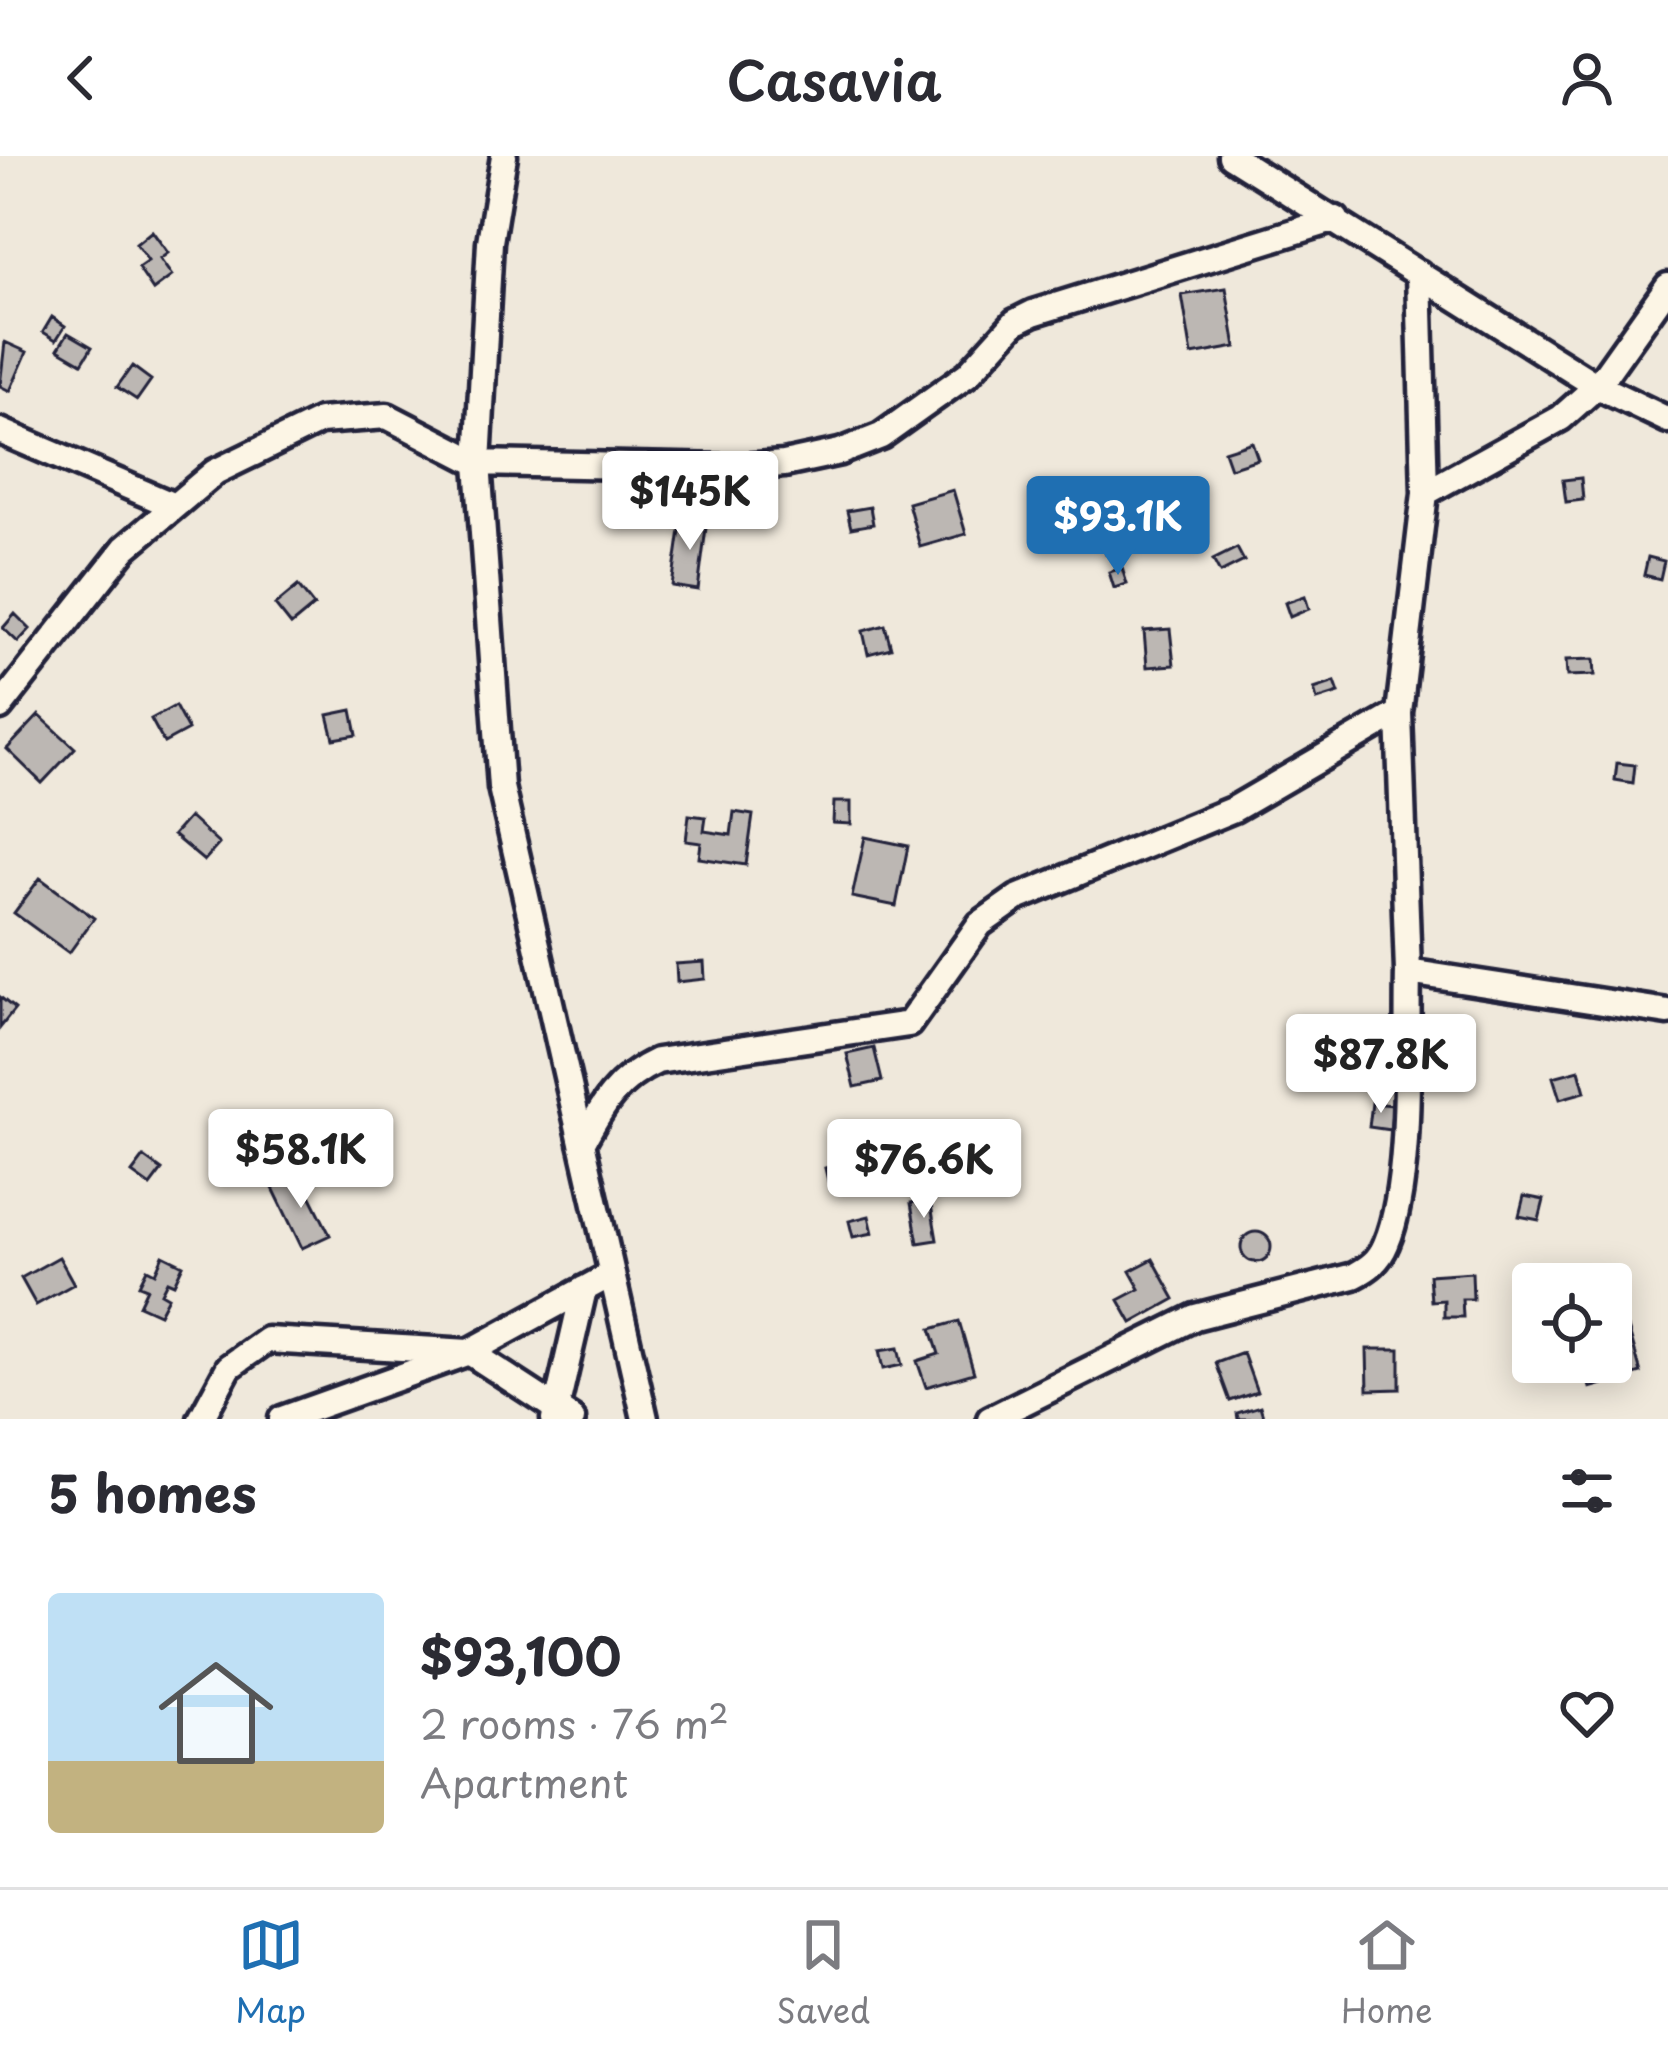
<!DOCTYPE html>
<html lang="en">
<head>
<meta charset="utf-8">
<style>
	:root { --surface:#fff; --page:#f7f7f7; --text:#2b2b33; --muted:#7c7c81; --line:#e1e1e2; --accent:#1f6fb2 }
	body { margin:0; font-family:"Playpen Sans",sans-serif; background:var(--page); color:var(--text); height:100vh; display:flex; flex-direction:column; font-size:45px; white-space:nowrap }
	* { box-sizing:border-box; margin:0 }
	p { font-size:39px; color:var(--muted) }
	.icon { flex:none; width:66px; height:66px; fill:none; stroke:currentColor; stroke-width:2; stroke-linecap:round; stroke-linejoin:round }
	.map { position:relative; height:1263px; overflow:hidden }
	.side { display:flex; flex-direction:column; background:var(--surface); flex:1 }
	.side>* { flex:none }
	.tools { position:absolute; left:1512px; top:1107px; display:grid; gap:24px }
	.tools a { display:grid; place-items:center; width:120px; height:120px; border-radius:12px; background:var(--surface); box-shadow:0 6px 30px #0003; font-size:60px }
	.price { position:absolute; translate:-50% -102px; padding:0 27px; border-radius:12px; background:#fff; color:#222; font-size:39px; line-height:78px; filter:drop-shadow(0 3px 6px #0008) }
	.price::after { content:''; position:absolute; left:50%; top:72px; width:36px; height:27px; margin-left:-18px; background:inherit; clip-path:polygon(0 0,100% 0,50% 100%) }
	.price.current { background:var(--accent); color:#fff }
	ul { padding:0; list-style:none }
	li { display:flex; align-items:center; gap:36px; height:300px; padding:0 48px }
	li+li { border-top:3px solid var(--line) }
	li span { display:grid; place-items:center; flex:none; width:336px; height:240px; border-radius:12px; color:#555 }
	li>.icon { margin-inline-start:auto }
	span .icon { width:144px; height:144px; fill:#fffc; stroke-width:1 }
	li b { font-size:51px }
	h2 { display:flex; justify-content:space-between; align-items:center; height:144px; padding:0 48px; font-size:51px }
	header { display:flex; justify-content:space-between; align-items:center; height:156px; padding:0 48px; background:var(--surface); font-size:54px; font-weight:600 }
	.menu { display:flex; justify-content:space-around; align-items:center; height:168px; border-top:3px solid var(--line); background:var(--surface); font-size:33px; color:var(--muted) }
	.menu a { display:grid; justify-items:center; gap:6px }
	.menu .current { color:var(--accent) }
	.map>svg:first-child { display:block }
</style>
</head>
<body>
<header><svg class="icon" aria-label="back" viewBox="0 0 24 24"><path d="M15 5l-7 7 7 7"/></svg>Casavia<svg class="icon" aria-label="person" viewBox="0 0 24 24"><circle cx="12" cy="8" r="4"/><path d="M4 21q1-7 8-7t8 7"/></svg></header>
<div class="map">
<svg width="1668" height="1263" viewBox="0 0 1668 1263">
	<rect width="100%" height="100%" fill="#efe8db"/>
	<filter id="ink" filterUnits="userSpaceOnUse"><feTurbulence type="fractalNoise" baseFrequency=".00833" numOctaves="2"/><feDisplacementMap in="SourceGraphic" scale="24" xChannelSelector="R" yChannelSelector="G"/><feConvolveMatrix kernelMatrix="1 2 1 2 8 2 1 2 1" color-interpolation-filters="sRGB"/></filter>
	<g filter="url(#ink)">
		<path fill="#bcb7b3" stroke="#22223b" stroke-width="3" d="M152,75L168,97L160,103L172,120L153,134L138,112L148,105L136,88Z
			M1226,132L1236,191L1192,199L1182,139Z
			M52,161L65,170L56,184L43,176Z
			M68,177L92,191L82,207L58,193Z
			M5,186L27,196L10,235L0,230Z
			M132,210L151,224L137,244L117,231Z
			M1252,286L1258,303L1230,312L1224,295Z
			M1581,322L1583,344L1566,346L1563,324Z
			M953,334L966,378L920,391L908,347Z
			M870,351L873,368L851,372L847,355Z
			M682,360L707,364L698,434L672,430Z
			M1120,375L1123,395L1106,398L1102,378Z
			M1237,392L1244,405L1220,417L1213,404Z
			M1648,401L1664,405L1660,423L1644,419Z
			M1122,412L1127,428L1114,432L1109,416Z
			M298,430L314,450L291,469L275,449Z
			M1305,440L1309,453L1290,461L1285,447Z
			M15,458L30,473L18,486L3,472Z
			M885,469L891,492L868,498L863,475Z
			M1170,473L1174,509L1147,511L1144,475Z
			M1594,503L1595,519L1567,520L1566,504Z
			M1335,526L1339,537L1317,544L1314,533Z
			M175,550L188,574L164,587L151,563Z
			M352,554L357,579L334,583L328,559Z
			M39,559L75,592L42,627L7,593Z
			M1617,607L1635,609L1633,627L1615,624Z
			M834,646H851V668L833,667Z
			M734,656L753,659L746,709L699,702L701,687L686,685L689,659L706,661L704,675L731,679Z
			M189,661L219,688L204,705L173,679Z
			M865,681L908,690L896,750L852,741Z
			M40,722L94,762L69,797L14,757Z
			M704,806L705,823L677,826L676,808Z
			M0,841L15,853L0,872Z
			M874,892L882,925L855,931L847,898Z
			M1579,914L1585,936L1560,943L1553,921Z
			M1372,947L1393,949L1390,974L1369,971Z
			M144,1001L162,1014L150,1030L132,1017Z
			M848,1005L854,1026L830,1033L825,1012Z
			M299,1017L330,1079L302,1092L272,1030Z
			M1524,1040L1544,1044L1539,1064L1519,1060Z
			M930,1043L937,1084L918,1087L911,1047Z
			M869,1060L873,1077L853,1081L849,1065Z
			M1241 1091a15 15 0 1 1 30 0a15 15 0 1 1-30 0Z
			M163,1099L183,1109L174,1128L167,1125L161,1137L168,1141L159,1158L139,1149L147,1132L139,1129L147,1113L155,1117Z
			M59,1101L74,1128L36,1149L21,1122Z
			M1153,1103L1175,1143L1132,1167L1119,1144L1140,1133L1130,1115Z
			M1472,1116L1473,1143H1462L1463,1161H1444V1144L1431,1145L1429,1119Z
			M1623,1154L1641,1217L1590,1232L1583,1206H1611V1158Z
			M959,1165L974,1217L926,1231L917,1205L939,1198L931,1173Z
			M898,1192L902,1209L883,1213L879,1195Z
			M1367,1193H1400V1233L1368,1234Z
			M1243,1197L1257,1236L1230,1245L1216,1207Z
			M1260,1250L1264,1263H1238L1237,1257Z"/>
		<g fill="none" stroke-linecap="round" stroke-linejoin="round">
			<defs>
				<path id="street" d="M504,0L490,86L478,307L501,631L645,1263
					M1231,0L1597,230L1668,264
					M1419,117L1425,337
					M1668,130L1597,230L1561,262L1425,337L1399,557L1408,816L1668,856
					M0,275L174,350
					M0,551L125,392L215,316L320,265L387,260L478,307L726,312L784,308L840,296L881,280L968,218L1015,166L1033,157L1336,63
					M582,987C602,950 617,923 657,905L909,868L980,768L1017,742L1234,653L1399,557
					M201,1263L229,1211L267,1184L469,1196L572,1263
					M282,1263L469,1196L612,1118
					M554,1263L584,1133
					M990,1263L1195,1161L1354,1120C1369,1112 1379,1105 1386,1088C1413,1025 1406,888 1408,816"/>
			</defs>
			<use href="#street" stroke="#22223b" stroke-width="33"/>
			<use href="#street" stroke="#fcf5e5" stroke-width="24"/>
		</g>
	</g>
</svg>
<div class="tools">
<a><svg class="icon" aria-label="locate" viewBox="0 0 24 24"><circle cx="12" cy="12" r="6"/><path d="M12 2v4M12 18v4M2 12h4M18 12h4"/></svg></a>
</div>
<b class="price" style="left:690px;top:397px">$145K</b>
<b class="price current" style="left:1118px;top:422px">$93.1K</b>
<b class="price" style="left:1381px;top:960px">$87.8K</b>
<b class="price" style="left:301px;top:1055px">$58.1K</b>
<b class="price" style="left:924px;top:1065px">$76.6K</b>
</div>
<section class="side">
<h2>5 homes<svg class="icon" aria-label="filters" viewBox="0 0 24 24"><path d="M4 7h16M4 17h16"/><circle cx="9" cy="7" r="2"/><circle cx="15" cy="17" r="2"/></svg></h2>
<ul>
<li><span style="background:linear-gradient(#bfe0f5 70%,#c2b280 0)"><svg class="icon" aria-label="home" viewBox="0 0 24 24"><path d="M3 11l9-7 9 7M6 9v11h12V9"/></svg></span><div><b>$93,100</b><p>2 rooms · 76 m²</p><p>Apartment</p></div><svg class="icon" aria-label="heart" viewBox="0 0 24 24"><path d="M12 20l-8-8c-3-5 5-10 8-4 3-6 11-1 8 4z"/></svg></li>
</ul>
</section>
<nav class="menu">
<a class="current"><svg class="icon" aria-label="map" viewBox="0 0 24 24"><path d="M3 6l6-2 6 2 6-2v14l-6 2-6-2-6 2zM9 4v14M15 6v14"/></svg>Map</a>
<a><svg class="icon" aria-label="saved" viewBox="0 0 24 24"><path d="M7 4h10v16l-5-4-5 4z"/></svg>Saved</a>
<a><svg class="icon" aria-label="home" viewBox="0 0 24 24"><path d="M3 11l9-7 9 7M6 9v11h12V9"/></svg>Home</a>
</nav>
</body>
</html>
